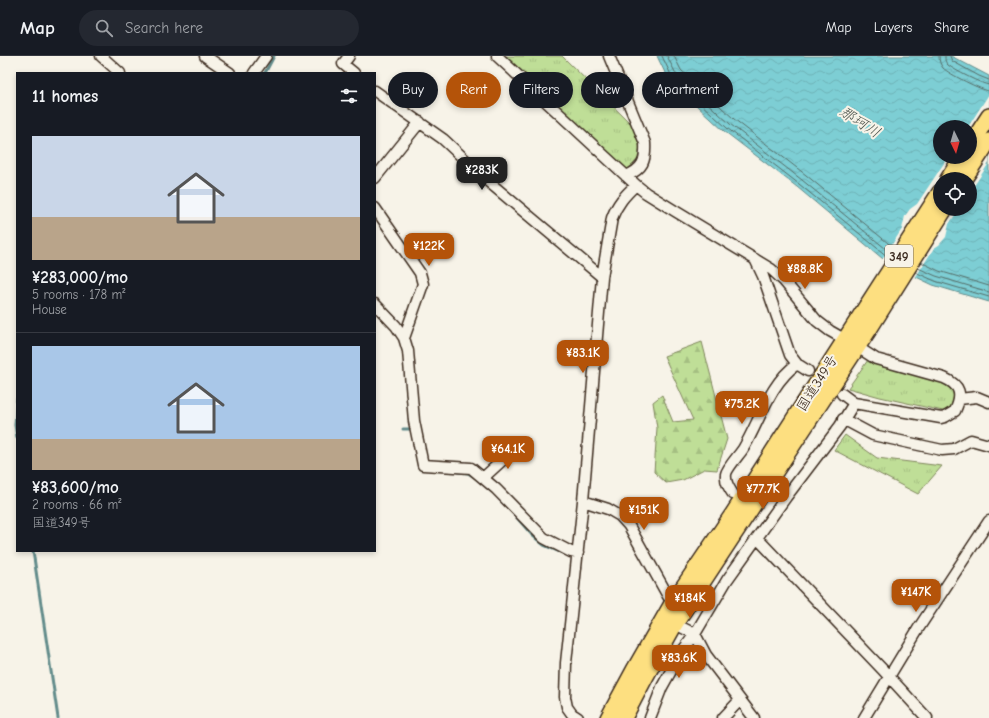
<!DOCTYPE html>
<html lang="en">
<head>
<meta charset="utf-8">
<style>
	:root { --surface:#171b24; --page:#242831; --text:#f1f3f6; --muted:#9ea1a6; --line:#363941; --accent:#b45309 }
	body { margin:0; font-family:"Comic Neue","Klee One",sans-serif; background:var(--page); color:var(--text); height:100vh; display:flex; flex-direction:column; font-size:15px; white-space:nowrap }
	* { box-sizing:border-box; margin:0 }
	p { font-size:13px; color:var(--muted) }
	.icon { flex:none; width:22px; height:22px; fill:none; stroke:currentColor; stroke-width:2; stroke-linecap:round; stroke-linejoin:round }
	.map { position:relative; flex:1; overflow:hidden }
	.details { position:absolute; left:16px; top:16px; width:360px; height:480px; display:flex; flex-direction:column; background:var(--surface); border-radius:0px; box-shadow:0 2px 6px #0003 }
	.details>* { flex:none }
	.top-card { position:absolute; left:388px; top:16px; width:380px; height:36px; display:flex; gap:8px }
	.needle { width:26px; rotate:175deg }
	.controls { position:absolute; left:933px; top:64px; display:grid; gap:8px }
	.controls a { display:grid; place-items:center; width:44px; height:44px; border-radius:50%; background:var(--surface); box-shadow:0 2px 6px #0003; font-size:20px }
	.price { position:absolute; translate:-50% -34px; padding:0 9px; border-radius:8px; background:var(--accent); color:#fff; font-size:13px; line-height:26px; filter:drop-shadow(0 1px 2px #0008) }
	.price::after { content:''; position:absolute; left:50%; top:24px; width:12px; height:9px; margin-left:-6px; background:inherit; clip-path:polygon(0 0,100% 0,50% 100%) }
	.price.current { background:#222; color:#fff }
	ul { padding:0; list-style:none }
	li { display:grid; align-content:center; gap:8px; height:212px; padding:0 16px }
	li+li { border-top:1px solid var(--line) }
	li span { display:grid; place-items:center; height:124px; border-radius:0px; color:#555 }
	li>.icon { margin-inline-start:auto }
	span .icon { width:72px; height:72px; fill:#fffc; stroke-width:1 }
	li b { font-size:17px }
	h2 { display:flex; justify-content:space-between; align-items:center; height:48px; padding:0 16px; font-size:17px }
	.pill { padding:0 14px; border-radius:18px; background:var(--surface); box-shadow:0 2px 6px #0003; font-size:14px; line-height:36px }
	.pill.current { background:var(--accent); color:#fff }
	header { display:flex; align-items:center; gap:24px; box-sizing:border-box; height:56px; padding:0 20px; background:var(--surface); border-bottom:1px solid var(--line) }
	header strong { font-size:19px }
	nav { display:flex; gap:22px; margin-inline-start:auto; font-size:14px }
	.search { width:280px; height:36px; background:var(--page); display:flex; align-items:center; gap:10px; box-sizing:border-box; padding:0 14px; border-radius:22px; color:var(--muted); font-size:15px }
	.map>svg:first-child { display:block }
</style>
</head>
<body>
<header>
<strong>Map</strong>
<div class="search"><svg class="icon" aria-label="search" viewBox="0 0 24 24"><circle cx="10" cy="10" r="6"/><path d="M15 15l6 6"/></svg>Search here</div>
<nav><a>Map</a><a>Layers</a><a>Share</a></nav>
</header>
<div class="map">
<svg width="989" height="662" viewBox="0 0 989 662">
	<defs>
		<pattern id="grass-tufts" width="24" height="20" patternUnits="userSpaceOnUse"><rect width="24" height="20" fill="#bfde97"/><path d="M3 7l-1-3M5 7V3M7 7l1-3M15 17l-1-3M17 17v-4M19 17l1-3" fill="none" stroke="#a5bf82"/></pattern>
		<pattern id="forest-firs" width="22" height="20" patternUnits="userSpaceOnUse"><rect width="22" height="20" fill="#bfde97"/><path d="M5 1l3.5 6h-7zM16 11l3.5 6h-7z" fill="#a5bf82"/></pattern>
		<pattern id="water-waves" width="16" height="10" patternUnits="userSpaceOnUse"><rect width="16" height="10" fill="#7dced4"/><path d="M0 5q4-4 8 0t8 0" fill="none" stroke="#6db1b6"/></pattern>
	</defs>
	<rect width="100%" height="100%" fill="#f7f3e8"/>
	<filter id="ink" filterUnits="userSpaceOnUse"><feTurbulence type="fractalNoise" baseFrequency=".025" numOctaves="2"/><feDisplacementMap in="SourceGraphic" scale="8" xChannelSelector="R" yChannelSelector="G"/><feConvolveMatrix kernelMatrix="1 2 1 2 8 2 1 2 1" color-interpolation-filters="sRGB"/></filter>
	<g filter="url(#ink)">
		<path fill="url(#grass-tufts)" stroke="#7d845a" d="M505,0H562L633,70L642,98L627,115Z
			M868,304L944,326L952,333L954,342L952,352L943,355L880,341L848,332Z
			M845,379L877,402L942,410L918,438L834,394Z"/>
		<path fill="url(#forest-firs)" stroke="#7d845a" d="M702,286L727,383L717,414L704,413L683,424L666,427L654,416L657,372L653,346L662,339L673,366L693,364L664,300Z"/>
		<path fill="url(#water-waves)" stroke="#638c8b" fill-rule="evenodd" d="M657,0H951L989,20V246L933,229L889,208L797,131L724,75L668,23ZM940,71H970V101H940ZM940,123H970V153H940Z"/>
		<path fill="#f7f3e8" d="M989,38V107L970,136V123H940V153H959L949,168L946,181L939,189L934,192L915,222L888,209L882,204L902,173L905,160L910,153L917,148L948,101H970V71H968Z"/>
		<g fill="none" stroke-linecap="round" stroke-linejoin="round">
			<path stroke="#556c67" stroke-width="1" d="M662,0L672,21L727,72L799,128L888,201
				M667,0L676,18L730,68L802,124L891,197
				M674,0L681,14L734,63L806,119L894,192
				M939,0C939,5 940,8 943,12C949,18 981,34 989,35
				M945,0C945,4 945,6 948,9C954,14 981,28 989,29
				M950,0L952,5L979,20L989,24
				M921,206L939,215L989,230
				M918,212L936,220L989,236
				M915,216L935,225L989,241"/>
			<path stroke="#638c8b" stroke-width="3" d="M265,17L274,0
				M17,343L15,369L17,382
				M403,373H412L413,374
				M458,416L468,417L476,422
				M512,456L532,479L544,489L565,498
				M33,495L58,662"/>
			<defs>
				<path id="minor" d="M101,0L120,17
					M205,0L230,17
					M349,0L343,8L354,17
					M497,0L636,129
					M609,0L645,87C646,105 643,113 626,120
					M254,17L266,0
					M375,35L443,83L490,127L602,221
					M375,122L420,66
					M375,152L420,217L423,228L404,282
					M755,203L763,220L790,299L797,308L808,315
					M375,248L396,270L404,282L408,295L414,365L423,409L471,412L496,433L544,482L571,496L578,497
					M959,343L977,341L989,346
					M843,363L873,379L942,394L954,393L971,384L989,389
					M483,422L519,389
					M733,438C729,432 725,426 726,418C727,412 739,399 743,393C760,365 769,328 797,308
					M583,445L608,453L620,460L629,470L668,540L673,546
					M757,482L883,614L927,662
					M675,568L695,578L706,599L754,662
					M578,662L572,658L567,651L565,641L566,607L583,445L602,221L612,162C617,148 625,139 636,129L646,137L675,155L771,213L784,225L817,265L830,275L851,287L876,303L944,322C960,329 963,338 955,355L945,361L941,362L854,347L842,338
					M650,662L662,631L681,597L695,578L727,524L786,441L840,370L854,347
					M723,662L740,644
					M864,662L918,573L989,465"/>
				<path id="highway" d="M970,89L989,60
					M948,123L962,101
					M964,123L989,85
					M608,662L634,614L673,546L732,459L940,136
					M624,662L646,620L675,568L870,272L945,153"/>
			</defs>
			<use href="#minor" stroke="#3b2a1e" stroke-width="13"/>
			<use href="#highway" stroke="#3b2a1e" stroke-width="18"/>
			<use href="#minor" stroke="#f7f3e8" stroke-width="10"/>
			<use href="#highway" stroke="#fddf80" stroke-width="15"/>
		</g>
	</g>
	<g text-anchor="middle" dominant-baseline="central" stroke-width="4" stroke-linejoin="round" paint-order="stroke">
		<rect fill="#f7f3e8" stroke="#73665b" stroke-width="1" x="885" y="189" width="28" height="22" rx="3"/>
		<g font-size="13" font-weight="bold" fill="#3b2a1e">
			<text x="899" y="200">349</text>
		</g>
		<g font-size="14" fill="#3b2a1e" stroke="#f7f3e8">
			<text transform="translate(817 327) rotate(-58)">国道349号</text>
		</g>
		<g font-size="15" font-style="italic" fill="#4c534c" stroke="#f7f3e8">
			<text transform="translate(860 66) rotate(32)">那珂川</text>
		</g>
	</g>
</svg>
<div class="controls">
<a><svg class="needle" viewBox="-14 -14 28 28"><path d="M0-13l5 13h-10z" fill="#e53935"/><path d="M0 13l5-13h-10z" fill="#9ea1a6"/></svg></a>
<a><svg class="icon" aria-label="locate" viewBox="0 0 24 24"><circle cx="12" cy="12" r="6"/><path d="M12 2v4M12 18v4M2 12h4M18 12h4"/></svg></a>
</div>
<b class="price current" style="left:482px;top:135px">¥283K</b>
<b class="price" style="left:429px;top:211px">¥122K</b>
<b class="price" style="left:805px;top:234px">¥88.8K</b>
<b class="price" style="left:583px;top:318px">¥83.1K</b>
<b class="price" style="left:742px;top:369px">¥75.2K</b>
<b class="price" style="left:508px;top:414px">¥64.1K</b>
<b class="price" style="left:763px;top:454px">¥77.7K</b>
<b class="price" style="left:644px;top:475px">¥151K</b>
<b class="price" style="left:916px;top:557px">¥147K</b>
<b class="price" style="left:690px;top:563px">¥184K</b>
<b class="price" style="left:679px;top:623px">¥83.6K</b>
<div class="top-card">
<a class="pill">Buy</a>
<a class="pill current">Rent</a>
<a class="pill">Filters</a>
<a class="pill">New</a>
<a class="pill">Apartment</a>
</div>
<section class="details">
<h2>11 homes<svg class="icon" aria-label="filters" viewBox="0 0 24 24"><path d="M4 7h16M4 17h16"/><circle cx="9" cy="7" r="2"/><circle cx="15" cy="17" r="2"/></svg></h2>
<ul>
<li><span style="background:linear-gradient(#c9d6e8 65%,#b9a48a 0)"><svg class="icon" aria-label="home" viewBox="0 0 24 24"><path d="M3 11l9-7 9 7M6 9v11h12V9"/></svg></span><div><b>¥283,000/mo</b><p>5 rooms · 178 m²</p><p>House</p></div></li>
<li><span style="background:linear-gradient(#a9c7e8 75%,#b9a48a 0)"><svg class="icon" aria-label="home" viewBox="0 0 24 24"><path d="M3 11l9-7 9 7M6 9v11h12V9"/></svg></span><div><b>¥83,600/mo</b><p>2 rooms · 66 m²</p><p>国道349号</p></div></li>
</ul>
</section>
</div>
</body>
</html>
